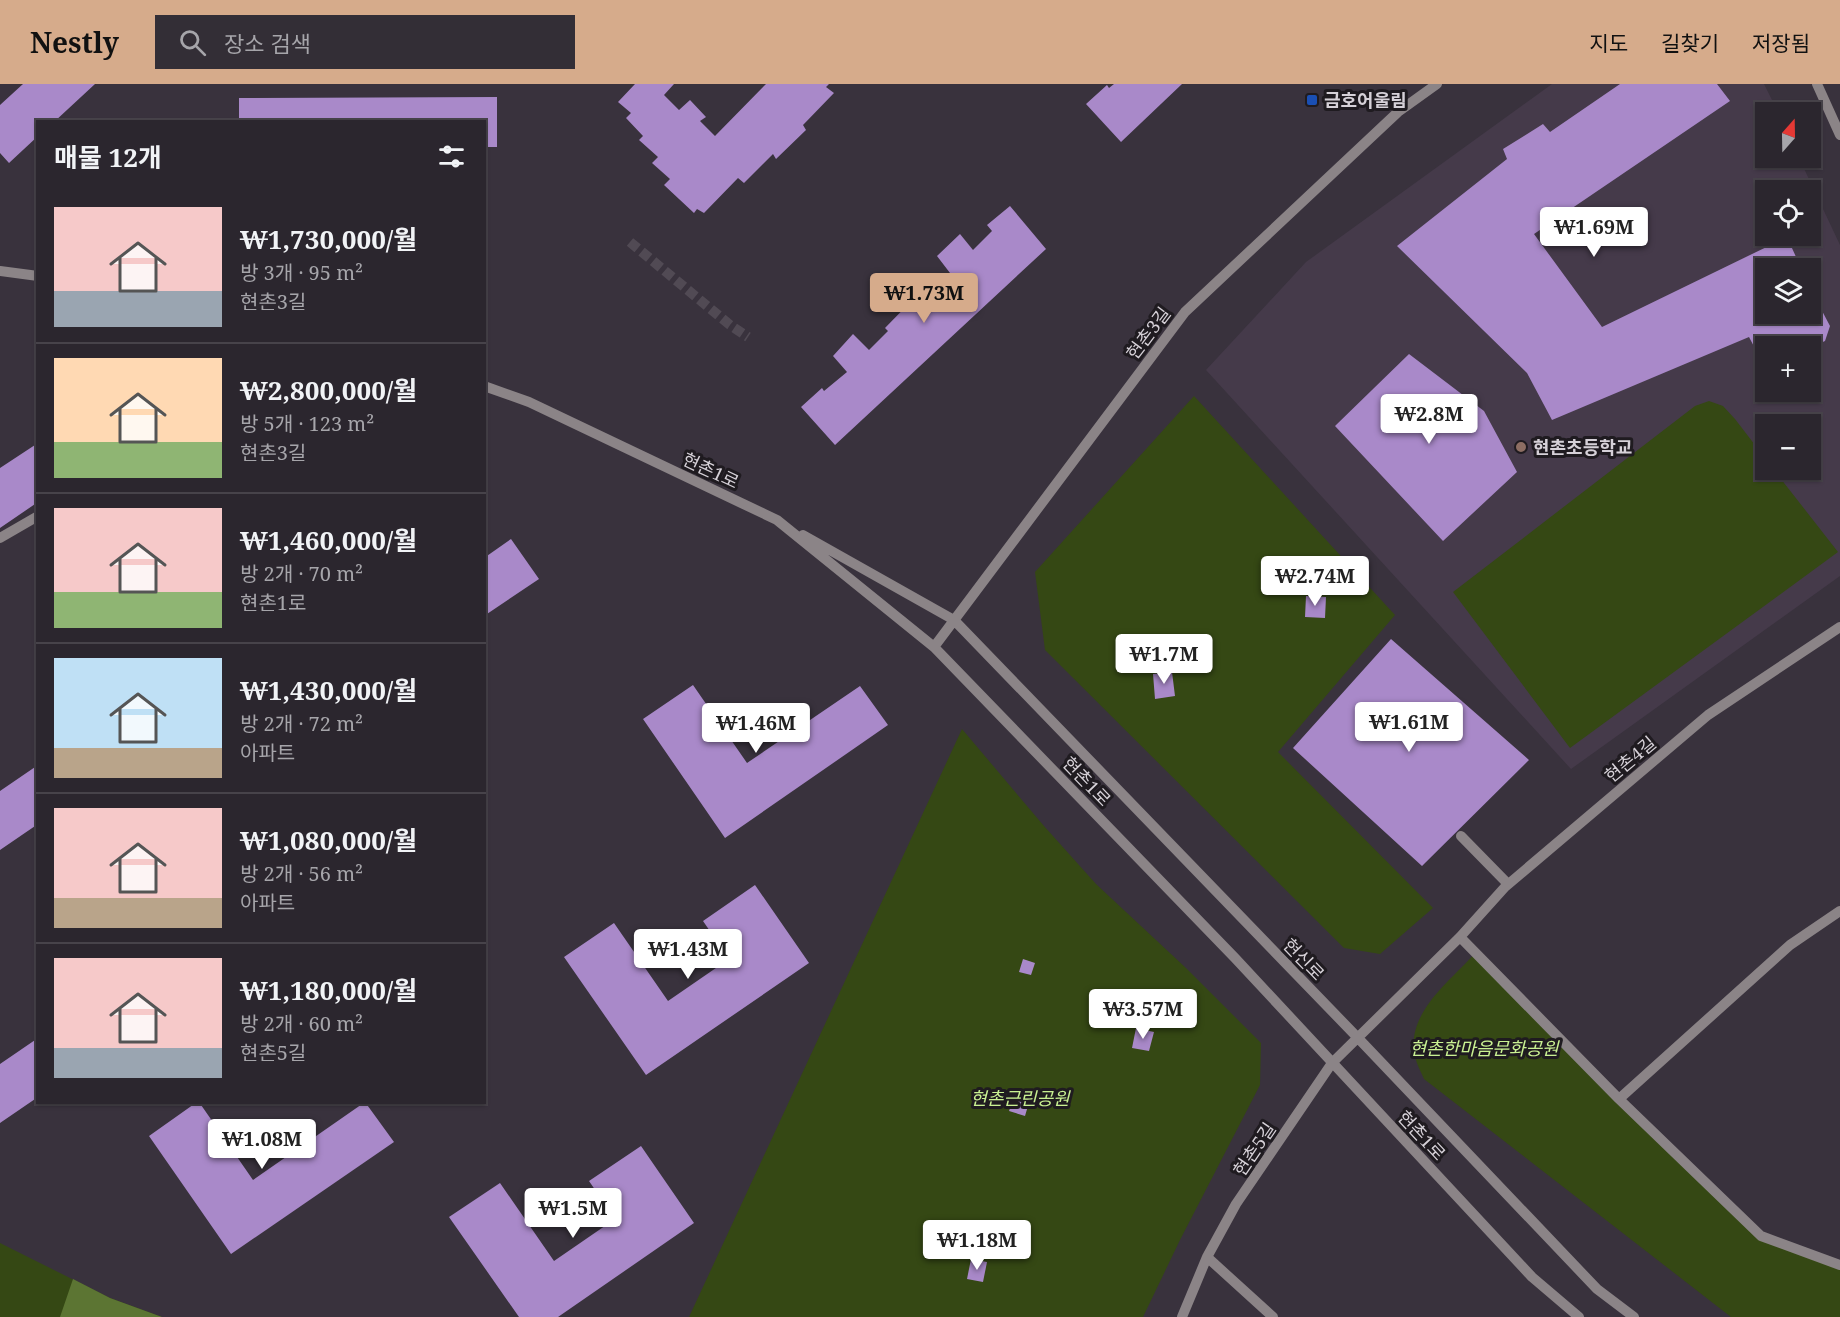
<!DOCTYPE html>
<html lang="ko">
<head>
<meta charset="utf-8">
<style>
	:root { --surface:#2b262e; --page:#332e36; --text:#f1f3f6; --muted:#a6a5aa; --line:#47434a; --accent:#d6ab8b }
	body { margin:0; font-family:"Noto Serif","Noto Sans KR",serif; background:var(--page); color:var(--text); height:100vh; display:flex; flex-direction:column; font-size:22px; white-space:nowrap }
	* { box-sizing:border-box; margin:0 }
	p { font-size:20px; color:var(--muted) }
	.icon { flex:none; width:33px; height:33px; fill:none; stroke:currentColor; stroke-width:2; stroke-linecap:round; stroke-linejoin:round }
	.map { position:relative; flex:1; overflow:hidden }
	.panel { position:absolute; left:36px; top:36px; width:450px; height:984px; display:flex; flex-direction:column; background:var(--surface); border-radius:0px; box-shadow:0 2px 4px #0004,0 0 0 2px var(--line) }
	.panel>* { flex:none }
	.needle { width:39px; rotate:20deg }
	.fabs { position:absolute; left:1755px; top:18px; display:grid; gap:12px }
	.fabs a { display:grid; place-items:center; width:66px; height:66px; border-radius:0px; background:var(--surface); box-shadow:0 2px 4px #0004,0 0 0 2px var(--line); font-size:30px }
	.price { position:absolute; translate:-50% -51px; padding:0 14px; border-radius:6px; background:#fff; color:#222; font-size:20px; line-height:39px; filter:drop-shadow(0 2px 3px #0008) }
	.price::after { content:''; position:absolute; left:50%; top:36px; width:18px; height:14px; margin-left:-9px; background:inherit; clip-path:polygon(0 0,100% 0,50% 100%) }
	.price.active { background:var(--accent); color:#111 }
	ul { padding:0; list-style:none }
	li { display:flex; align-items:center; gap:18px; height:150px; padding:0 18px }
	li+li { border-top:2px solid var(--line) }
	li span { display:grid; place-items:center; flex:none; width:168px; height:120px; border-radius:0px; color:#555 }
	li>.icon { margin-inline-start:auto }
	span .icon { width:72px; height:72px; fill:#fffc; stroke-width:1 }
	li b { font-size:26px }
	h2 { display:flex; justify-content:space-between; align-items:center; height:72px; padding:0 18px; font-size:26px }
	header { display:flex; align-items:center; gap:36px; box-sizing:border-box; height:84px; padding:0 30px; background:var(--accent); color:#111 }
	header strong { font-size:28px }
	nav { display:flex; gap:33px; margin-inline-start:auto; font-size:21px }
	.search { width:420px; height:54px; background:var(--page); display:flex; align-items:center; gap:15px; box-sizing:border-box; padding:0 21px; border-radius:0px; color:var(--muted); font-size:22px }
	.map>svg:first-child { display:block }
</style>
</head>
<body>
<header>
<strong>Nestly</strong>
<div class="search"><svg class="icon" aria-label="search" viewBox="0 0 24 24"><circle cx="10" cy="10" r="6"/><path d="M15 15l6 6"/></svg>장소 검색</div>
<nav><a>지도</a><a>길찾기</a><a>저장됨</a></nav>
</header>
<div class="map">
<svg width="1840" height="1233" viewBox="0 0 1840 1233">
	<rect width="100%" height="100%" fill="#39323d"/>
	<path fill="#453a4a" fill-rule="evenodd" d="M1552,0H1764L1778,28H1766V74H1799L1840,161V492L1571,685L1206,286L1306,178ZM1766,106H1810V152H1766ZM1766,184H1810V230H1766ZM1766,262H1810V308H1766ZM1766,340H1810V386H1766Z"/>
	<path fill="#354814" d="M1194,312L1395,531L1278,668L1433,824L1380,870L1344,864L1045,566L1035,488Z
		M1709,317L1723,322L1735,335L1765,374L1766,386H1774L1838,468L1570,664L1453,508L1695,322Z
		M962,645L1044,742L1096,800L1186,884L1261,959L1260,1001L1180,1156L1143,1233H689Z
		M1475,869L1761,1152L1840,1181V1233H1731L1424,995C1421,988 1417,981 1415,973C1405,929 1450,898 1475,869Z
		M0,1159L110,1214L162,1233H0Z"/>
	<path fill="#5c7533" d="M73,1195L110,1214L162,1233H60Z"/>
	<path fill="#a989c9" d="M23,0H95L54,38H38V52L9,79L0,69V21Z
		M635,0H674L664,11L679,26L690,16L706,33L700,37L715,52L766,0H829L826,3L834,9L803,41L806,46L776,75L773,70L744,99L738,94L704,129L697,125L694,129L664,101L670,95L652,79L658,73L639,56L643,52L626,34L631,29L618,18Z
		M1114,0H1182L1121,58L1086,20L1107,1L1109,4Z
		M1620,0H1717L1730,17L1534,150L1602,243L1787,153L1801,184H1766V230H1810V204L1830,242L1825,257L1810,264L1766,262V278L1759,272L1749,253L1552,336L1527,289L1397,162L1507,75L1503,65L1543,40L1550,48Z
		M497,13V63H484V38H239V14Z
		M1010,122L1046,165L835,361L801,323L822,304L824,307L847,288L833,272L853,250L869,266L888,247L885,244L924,204L929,209L950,189L937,172L960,150L973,166L992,147L987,141Z
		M1409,270L1484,327L1517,388L1443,457L1335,342Z
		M38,359V418L0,444V384Z
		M511,455L539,495L484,532V474Z
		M1306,512L1326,513L1325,534L1305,533Z
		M1391,555L1529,676L1422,782L1293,664Z
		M1172,588L1175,612L1155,615L1153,590Z
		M693,601L747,679L860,602L888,641L725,754L643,635Z
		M38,681V740L0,766V707Z
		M755,801L809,879L646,991L564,873L614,839L668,917L729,875L703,837Z
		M1023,875L1035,879L1031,891L1019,888Z
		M1136,944L1154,948L1149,967L1132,964Z
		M38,954V1013L0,1039V980Z
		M1015,1010L1030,1015L1025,1032L1009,1027Z
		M197,1018H199L253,1096L365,1018L394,1058L231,1170L149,1052Z
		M641,1062L694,1139L558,1233H519L449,1133L500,1099L554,1177L615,1135L589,1097Z
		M971,1175L987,1178L983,1198L967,1195Z"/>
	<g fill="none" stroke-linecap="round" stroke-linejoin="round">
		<path stroke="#514a54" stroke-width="10" stroke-dasharray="10 5" stroke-linecap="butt" d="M630,158L730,241L748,253"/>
		<path stroke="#8b8487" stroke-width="10" d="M1817,0L1840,51
			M0,187L38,192
			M484,302L529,318L777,436L934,563L1235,874L1532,1193L1579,1233
			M803,451L954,536L1358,954L1597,1205L1634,1233
			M0,454L38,432
			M934,563L1185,228L1398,28L1437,0
			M1461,752L1508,800
			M1460,853L1619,1015L1761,1152L1840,1181
			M1619,1015L1790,861L1840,827
			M1207,1173L1273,1233
			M1182,1233L1207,1173L1236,1120L1332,979L1460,853L1505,803L1708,631L1840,543"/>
	</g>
	<rect fill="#1a4fb4" stroke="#1f1b20" stroke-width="2" x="1306" y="10" width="12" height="12" rx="3"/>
	<circle fill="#8d6e63" stroke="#1f1b20" stroke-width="2" cx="1521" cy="363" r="6"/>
	<g text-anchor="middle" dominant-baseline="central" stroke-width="6" stroke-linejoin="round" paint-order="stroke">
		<g font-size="18" font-weight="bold" fill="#d6d1d8" stroke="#1f1b20" text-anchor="start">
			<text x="1324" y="16">금호어울림</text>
			<text x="1533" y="363">현촌초등학교</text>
		</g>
		<g font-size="18" fill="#d6d1d8" stroke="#1f1b20">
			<text transform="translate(1148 249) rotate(-53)">현촌3길</text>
			<text transform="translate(711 386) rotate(25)">현촌1로</text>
			<text transform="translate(1630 675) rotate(-40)">현촌4길</text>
			<text transform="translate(1087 697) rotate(46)">현촌1로</text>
			<text transform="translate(1304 875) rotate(46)">현신로</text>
			<text transform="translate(1422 1051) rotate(47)">현촌1로</text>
			<text transform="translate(1254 1065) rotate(-56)">현촌5길</text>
		</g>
		<g font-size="18" font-style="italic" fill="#c9f192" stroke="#1f1b20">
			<text x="1484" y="964">현촌한마음문화공원</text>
			<text x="1020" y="1014">현촌근린공원</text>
		</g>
	</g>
</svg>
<div class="fabs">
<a><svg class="needle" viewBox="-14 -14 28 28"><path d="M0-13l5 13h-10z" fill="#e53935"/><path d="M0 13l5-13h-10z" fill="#a6a5aa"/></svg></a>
<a><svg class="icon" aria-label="locate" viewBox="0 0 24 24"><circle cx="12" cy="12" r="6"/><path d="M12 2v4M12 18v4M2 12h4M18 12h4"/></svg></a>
<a><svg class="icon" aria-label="layers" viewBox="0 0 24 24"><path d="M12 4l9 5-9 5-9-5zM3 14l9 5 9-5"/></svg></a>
<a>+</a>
<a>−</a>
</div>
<b class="price" style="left:1594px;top:174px">₩1.69M</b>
<b class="price active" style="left:924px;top:240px">₩1.73M</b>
<b class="price" style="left:1429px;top:361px">₩2.8M</b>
<b class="price" style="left:1315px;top:523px">₩2.74M</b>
<b class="price" style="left:1164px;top:601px">₩1.7M</b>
<b class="price" style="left:1409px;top:669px">₩1.61M</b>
<b class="price" style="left:756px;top:670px">₩1.46M</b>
<b class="price" style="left:688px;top:896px">₩1.43M</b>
<b class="price" style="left:1143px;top:956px">₩3.57M</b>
<b class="price" style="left:262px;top:1086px">₩1.08M</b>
<b class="price" style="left:573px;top:1155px">₩1.5M</b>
<b class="price" style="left:977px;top:1187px">₩1.18M</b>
<section class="panel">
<h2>매물 12개<svg class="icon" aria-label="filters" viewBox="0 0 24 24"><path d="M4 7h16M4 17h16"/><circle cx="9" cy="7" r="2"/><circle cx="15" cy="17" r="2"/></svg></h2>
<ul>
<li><span style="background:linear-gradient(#f6c9c9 70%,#9aa5b1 0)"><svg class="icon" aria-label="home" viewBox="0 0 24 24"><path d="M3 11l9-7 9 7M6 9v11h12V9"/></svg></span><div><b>₩1,730,000/월</b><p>방 3개 · 95 m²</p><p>현촌3길</p></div></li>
<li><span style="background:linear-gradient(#ffd9b3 70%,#8fb573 0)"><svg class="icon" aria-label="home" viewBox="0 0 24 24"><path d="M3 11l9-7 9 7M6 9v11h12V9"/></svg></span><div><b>₩2,800,000/월</b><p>방 5개 · 123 m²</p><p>현촌3길</p></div></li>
<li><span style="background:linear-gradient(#f6c9c9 70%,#8fb573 0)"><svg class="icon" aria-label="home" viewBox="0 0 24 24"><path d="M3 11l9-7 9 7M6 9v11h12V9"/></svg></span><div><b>₩1,460,000/월</b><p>방 2개 · 70 m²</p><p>현촌1로</p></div></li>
<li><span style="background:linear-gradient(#bfe0f5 75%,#b9a48a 0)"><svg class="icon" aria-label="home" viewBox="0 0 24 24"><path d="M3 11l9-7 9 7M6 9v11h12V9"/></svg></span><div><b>₩1,430,000/월</b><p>방 2개 · 72 m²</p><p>아파트</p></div></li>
<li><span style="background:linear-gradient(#f6c9c9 75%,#b9a48a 0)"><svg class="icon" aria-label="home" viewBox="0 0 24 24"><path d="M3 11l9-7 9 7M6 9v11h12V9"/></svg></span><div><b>₩1,080,000/월</b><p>방 2개 · 56 m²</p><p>아파트</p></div></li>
<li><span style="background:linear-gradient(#f6c9c9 75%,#9aa5b1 0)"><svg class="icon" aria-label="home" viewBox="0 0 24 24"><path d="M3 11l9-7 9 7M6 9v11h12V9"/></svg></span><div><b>₩1,180,000/월</b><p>방 2개 · 60 m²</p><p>현촌5길</p></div></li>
</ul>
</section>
</div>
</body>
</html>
